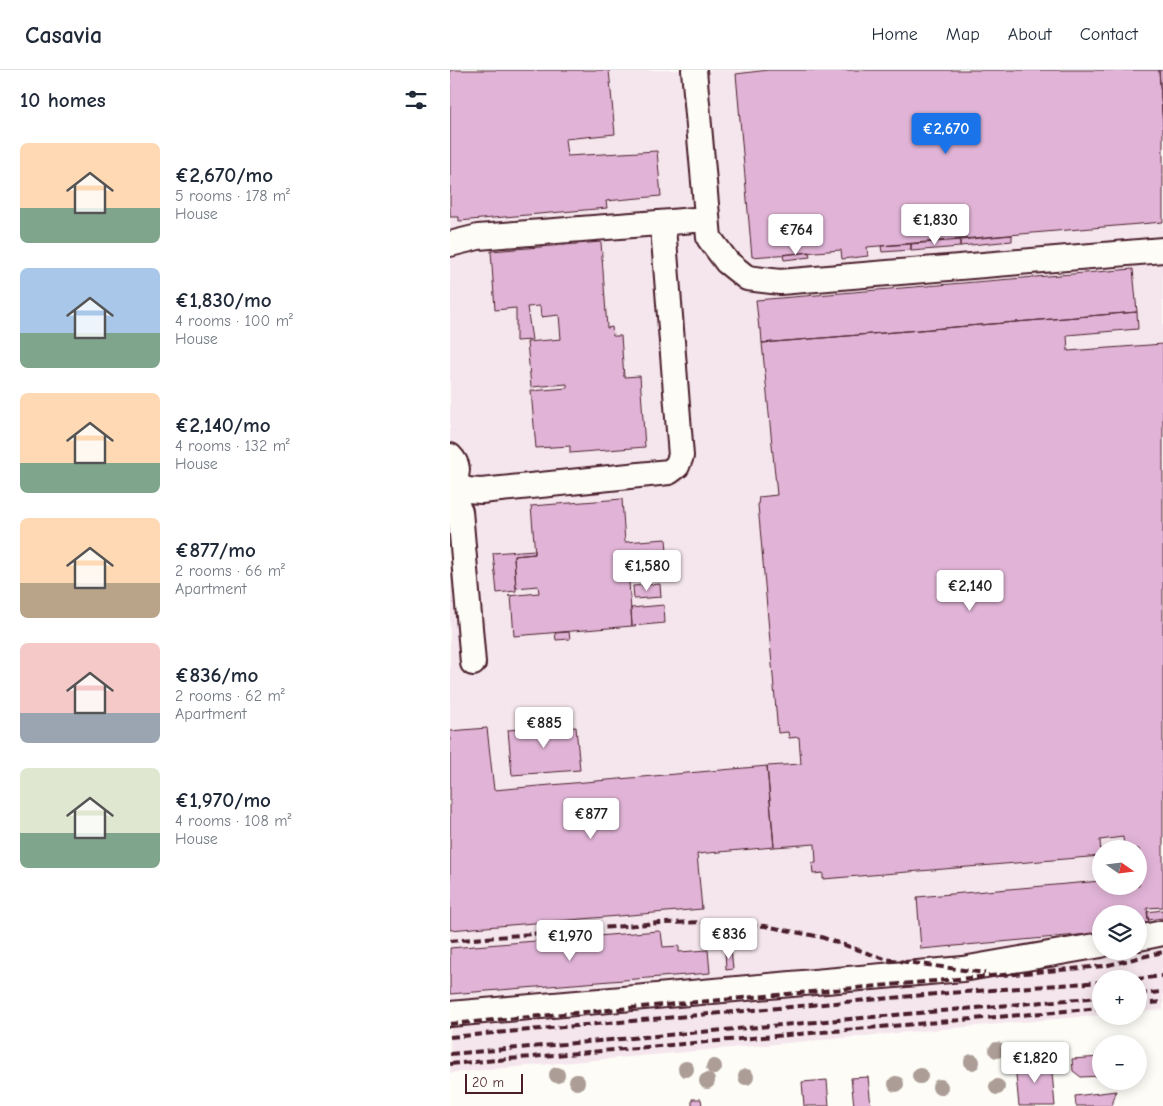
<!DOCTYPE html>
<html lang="en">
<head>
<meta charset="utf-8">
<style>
	:root { --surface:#fff; --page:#f2f2f3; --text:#1f2937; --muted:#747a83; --line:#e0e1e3; --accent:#1a73e8 }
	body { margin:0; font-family:"Comic Neue",sans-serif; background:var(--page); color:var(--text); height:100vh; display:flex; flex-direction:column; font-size:19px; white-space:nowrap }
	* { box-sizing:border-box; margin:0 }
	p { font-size:16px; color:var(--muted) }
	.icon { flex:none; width:28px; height:28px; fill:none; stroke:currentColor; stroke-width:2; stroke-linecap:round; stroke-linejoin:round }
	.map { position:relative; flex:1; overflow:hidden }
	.drawer { display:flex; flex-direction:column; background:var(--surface); width:450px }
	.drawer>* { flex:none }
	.needle { width:32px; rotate:104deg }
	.fabs { position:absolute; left:642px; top:770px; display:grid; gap:10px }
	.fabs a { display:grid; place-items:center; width:55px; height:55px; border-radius:50%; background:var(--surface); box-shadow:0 2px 12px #0003; font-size:25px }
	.scale { position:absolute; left:15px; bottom:12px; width:58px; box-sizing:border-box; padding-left:5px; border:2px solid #4a1f2b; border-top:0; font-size:14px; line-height:18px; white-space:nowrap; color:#4a1f2b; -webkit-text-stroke:4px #fdfcf7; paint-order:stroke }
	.price { position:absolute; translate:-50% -42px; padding:0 11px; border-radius:5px; background:#fff; color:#222; font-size:16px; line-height:32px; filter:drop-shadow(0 1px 2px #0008) }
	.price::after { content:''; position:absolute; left:50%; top:30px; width:15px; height:11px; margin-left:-8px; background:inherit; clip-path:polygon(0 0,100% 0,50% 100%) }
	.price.active { background:var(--accent); color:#fff }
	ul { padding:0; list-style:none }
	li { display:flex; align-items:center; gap:15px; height:125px; padding:0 20px }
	li span { display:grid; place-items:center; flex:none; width:140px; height:100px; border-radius:8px; color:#555 }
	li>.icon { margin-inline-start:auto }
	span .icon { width:60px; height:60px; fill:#fffc; stroke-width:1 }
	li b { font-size:21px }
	h2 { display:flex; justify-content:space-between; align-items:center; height:60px; padding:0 20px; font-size:21px }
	header { display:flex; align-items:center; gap:30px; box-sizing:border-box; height:70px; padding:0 25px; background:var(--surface); border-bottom:1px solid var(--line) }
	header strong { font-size:24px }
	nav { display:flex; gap:28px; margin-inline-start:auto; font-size:18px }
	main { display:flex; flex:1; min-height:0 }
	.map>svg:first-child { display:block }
</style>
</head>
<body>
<header>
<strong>Casavia</strong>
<nav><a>Home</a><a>Map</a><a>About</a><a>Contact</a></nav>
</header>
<main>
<section class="drawer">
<h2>10 homes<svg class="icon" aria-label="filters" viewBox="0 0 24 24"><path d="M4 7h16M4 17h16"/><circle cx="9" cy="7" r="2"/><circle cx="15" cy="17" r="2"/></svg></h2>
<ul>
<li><span style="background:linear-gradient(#ffd9b3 65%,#7fa58c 0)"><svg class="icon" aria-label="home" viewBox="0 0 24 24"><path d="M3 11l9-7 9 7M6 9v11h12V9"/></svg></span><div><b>€2,670/mo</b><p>5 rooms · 178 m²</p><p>House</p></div></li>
<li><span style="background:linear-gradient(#a9c7e8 65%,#7fa58c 0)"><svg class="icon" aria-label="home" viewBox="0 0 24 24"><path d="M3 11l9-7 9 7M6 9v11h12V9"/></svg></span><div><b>€1,830/mo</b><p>4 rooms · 100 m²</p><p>House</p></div></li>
<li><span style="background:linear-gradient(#ffd9b3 70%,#7fa58c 0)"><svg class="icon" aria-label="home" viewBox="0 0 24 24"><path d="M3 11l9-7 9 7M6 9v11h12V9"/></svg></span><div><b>€2,140/mo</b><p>4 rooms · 132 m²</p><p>House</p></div></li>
<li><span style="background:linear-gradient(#ffd9b3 65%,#b9a48a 0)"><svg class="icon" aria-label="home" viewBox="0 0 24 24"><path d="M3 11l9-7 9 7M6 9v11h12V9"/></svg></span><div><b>€877/mo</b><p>2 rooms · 66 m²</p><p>Apartment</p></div></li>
<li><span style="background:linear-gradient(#f6c9c9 70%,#9aa5b1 0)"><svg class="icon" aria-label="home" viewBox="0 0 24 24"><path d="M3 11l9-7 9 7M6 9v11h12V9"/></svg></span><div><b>€836/mo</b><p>2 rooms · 62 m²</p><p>Apartment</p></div></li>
<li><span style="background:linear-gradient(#dfe7d0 65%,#7fa58c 0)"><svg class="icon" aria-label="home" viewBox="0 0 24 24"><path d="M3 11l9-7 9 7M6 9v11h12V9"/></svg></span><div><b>€1,970/mo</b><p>4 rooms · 108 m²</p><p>House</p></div></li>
</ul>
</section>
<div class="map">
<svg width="713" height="1036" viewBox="0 0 713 1036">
	<rect width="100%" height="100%" fill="#fdfcf7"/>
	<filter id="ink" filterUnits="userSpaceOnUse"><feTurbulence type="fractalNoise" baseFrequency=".02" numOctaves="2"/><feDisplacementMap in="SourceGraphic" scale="10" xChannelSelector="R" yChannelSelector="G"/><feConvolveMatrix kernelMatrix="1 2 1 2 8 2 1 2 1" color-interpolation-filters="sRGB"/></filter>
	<g filter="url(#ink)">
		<path fill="#f5e6ed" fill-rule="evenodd" d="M0,0H713V940L689,942V909H651V945L0,1003ZM651,779H689V816H651ZM651,844H689V881H651Z"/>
		<path fill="#e1b4d7" stroke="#4a1f2b" d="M0,0H159L165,64L115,69L117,86L207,81L211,126L156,131L157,138L9,151V147H0Z
			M318,0H709L713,55V152L417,177L418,186L392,189L391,180L302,187L286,4Z
			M709,0H713V55Z
			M562,165V171L510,176V170Z
			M510,170V177L461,181V174Z
			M151,172L157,258L162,257L163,266H171L174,307L190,306L195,377L120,383V376L86,378L81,321L117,318V314L81,317L77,272L111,269L109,245L91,247L90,236L77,237L82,270L66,271V238L45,240L41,181Z
			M461,174V180L432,182L431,176Z
			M359,182L360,187L334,190L333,185Z
			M683,199L687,242L312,273L311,259H309L306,230Z
			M687,242L688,259L617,265L618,281L713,274V837L697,838L699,853L689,854V844H651V863L471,879L467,827L651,811V816H689V779H674L673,767L650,770L651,786L373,809V803L363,804L362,793H366L365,774L324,777L317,696L351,694L349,667L339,668L338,662L328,663L308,435L309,427L327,425L312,273Z
			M172,429L175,472L216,469L219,509L179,512L182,556L64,566L61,526H58L89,523L88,516L66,518L64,486L85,484L81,436Z
			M85,480V484L64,486L66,521L47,523L43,483Z
			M210,514L211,527L184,529L183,516Z
			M214,535L215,553L182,556L181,538Z
			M119,562L120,569L106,570L105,563Z
			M114,651L115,658L126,657L130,700L62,705L58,660L92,657V653Z
			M37,658L44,720L317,696L324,777L247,784L252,839L0,860V661Z
			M713,840V848L698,850L697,842Z
			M208,861L211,862L213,877L229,876V882L258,880L260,903L0,924V878Z
			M281,879L283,899L276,900L275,880Z
			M651,987V1006L631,1007L623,1001L622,989Z
			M601,991L605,1036H569L565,995Z
			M418,1007L421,1036H404L401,1008Z
			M377,1010L379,1036H354L352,1012Z
			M666,1021L662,1036H626L625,1026Z
			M242,1029H251L252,1036H242Z"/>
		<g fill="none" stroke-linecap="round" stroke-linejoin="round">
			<defs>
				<path id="minor" d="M244,0L259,168L277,192L297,208L330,212L713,180
					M0,174L28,167L221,152
					M0,386C9,395 8,401 4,413L0,415
					M4,413L17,420L31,421L219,402L227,396L231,386L213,157L221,152L255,149
					M0,424L10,441L23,593
					M689,868L713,863
					M0,944L513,899L651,875"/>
			</defs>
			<use href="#minor" stroke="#4a1f2b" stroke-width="28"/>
			<use href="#minor" stroke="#fdfcf7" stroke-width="24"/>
			<path stroke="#4a1f2b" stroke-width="4" stroke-dasharray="8 4" stroke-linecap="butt" d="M0,871L209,853L261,852L315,856L371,867L435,889L535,903
				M686,909L713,906
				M689,924L713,922
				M689,934L713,932
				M0,954L654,896L713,882
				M0,967L486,924L651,912
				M0,984L651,927
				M0,994L651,938"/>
		</g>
		<g fill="#ac9d96">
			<circle cx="547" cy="980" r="8"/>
			<circle cx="522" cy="992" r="8"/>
			<circle cx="264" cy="997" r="8"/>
			<circle cx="236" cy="999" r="8"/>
			<circle cx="107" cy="1005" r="8"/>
			<circle cx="470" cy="1006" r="8"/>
			<circle cx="296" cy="1007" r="8"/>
			<circle cx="257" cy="1011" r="8"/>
			<circle cx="127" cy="1012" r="8"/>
			<circle cx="446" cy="1014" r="8"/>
			<circle cx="490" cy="1017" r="8"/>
			<circle cx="547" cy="1017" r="8"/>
		</g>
	</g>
</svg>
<div class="fabs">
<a><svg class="needle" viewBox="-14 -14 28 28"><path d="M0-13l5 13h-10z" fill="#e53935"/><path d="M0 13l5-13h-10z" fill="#747a83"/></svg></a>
<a><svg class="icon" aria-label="layers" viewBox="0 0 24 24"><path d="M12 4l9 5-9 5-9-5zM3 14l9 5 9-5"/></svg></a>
<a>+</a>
<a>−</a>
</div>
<div class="scale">20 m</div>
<b class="price active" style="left:496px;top:85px">€2,670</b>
<b class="price" style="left:485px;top:176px">€1,830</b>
<b class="price" style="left:346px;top:186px">€764</b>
<b class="price" style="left:197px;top:522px">€1,580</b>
<b class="price" style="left:520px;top:542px">€2,140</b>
<b class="price" style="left:94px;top:679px">€885</b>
<b class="price" style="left:141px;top:770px">€877</b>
<b class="price" style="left:279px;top:890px">€836</b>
<b class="price" style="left:120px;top:892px">€1,970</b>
<b class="price" style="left:585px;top:1014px">€1,820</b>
</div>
</main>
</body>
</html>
